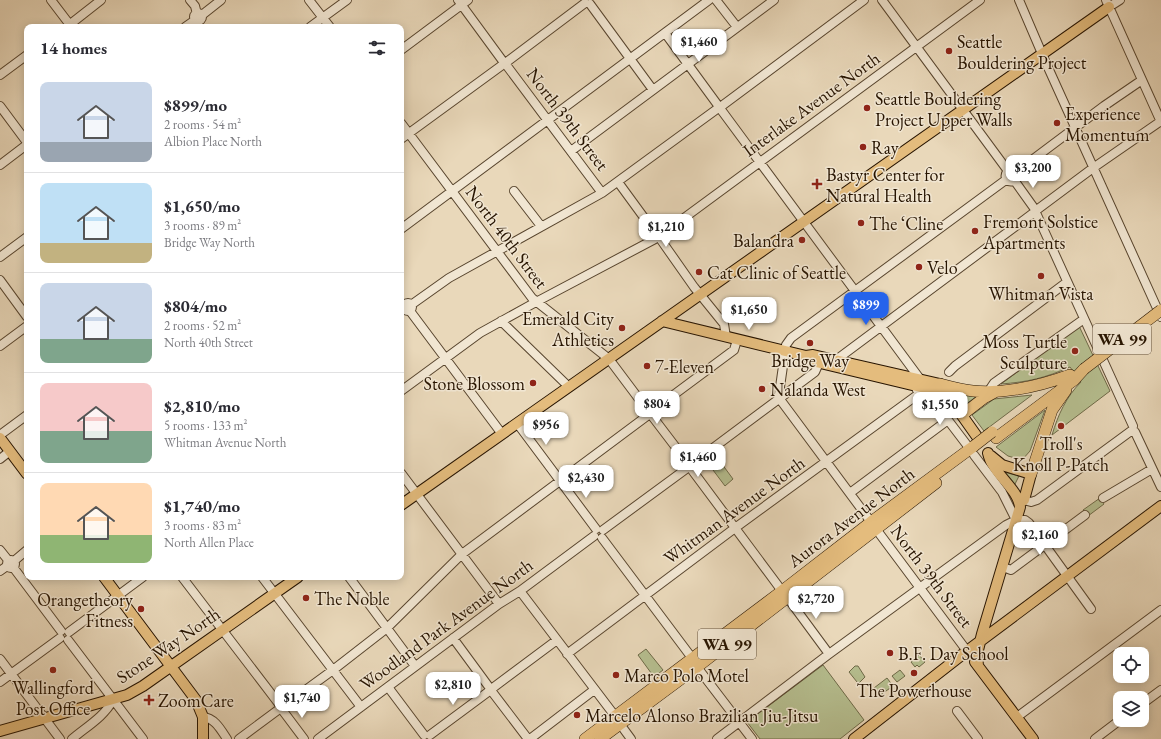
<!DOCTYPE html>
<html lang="en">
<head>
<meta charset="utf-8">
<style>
	:root { --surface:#fff; --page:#f2f2f3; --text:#2b2b33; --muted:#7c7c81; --line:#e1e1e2; --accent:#2563eb }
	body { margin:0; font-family:"EB Garamond",serif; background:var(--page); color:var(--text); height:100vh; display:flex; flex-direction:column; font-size:15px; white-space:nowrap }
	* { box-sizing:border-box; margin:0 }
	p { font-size:13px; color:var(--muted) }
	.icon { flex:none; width:22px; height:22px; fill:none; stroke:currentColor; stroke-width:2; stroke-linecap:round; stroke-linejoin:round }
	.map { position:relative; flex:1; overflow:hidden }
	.panel { position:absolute; left:24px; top:24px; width:380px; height:556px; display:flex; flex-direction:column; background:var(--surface); border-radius:8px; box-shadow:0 2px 10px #0003 }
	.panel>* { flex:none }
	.fabs { position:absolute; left:1113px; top:647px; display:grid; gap:8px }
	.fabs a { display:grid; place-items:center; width:36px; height:36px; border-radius:8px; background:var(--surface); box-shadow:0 2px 10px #0003; font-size:20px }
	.price { position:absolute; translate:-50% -34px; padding:0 9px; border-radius:8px; background:#fff; color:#222; font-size:13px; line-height:26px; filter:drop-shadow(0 1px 2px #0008) }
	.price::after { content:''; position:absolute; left:50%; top:24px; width:12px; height:9px; margin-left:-6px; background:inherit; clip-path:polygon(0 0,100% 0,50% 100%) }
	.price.current { background:var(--accent); color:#fff }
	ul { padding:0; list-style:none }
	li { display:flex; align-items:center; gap:12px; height:100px; padding:0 16px }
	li+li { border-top:1px solid var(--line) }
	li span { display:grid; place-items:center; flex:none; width:112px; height:80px; border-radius:8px; color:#555 }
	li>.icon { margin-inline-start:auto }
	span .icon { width:48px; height:48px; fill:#fffc; stroke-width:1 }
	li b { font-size:17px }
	h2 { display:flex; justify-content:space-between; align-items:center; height:48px; padding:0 16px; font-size:17px }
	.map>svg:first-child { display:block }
</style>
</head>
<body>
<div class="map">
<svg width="1161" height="739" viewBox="0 0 1161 739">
	<rect width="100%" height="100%" fill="#e9d8ba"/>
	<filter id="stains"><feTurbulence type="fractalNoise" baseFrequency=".005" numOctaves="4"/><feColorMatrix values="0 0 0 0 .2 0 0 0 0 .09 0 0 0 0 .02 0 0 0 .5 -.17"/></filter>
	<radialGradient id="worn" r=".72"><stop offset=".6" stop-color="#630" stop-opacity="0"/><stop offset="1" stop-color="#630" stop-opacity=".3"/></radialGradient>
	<path fill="#b6bf90" stroke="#6e6a48" d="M1079,326L1110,391L1052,435C1058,415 1066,397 1081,382L1070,367C1045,378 1028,382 1001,384Z
		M951,391L977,396L962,407Z
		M1032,395L984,431L972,415L994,399Z
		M1045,410L1030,451L1022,460L1008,456L996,447Z
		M716,456L733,479L725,486L707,462Z
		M1004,472L1019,476L1014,486Z
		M1100,498L1104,504L1088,516L1083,510Z
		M646,649L663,670L654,677L638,655Z
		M919,655L925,662L919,667L917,665L915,667L911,662Z
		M823,665L864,720L840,739H760L747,722Z
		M855,666H858L865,677L859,683L857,682L849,672Z
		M900,670L905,676L897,682L892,676Z
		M887,678L893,686L879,696L874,688Z"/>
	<path fill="#e9d8ba" d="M1152,0H1161V26L1149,2Z"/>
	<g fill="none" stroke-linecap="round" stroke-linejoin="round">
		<defs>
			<path id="minor" d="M51,0L67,21
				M190,0L195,6L197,14
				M309,0L330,27
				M458,0L502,60
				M716,0L737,27
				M882,0L1008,171
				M1019,0L1046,63L1161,317
				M1106,0L1161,122
				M590,4L653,90
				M1109,7L1120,0
				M194 17a4 4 0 1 1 8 0a4 4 0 1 1-8 0Z
				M202,15L221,0
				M73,22L101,0
				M185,27L195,20
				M310,27L347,0
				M665,33L717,104
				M401,50L468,0
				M508,61L585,3
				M507,66L602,193
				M0,75L27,55
				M723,105L864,0
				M0,106L26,141
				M722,111L920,379
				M401,123L532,298L609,359L648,411
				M401,139L501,66
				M571,151L774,0
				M0,165L25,146
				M1005.5 176a5.5 5.5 0 1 1 11 0a5.5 5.5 0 1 1-11 0Z
				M1016,172L1104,106L1142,80
				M1014,180L1034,208
				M618,182L656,234
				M514,191L541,226
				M1038,209L1093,168L1161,121
				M1037,215L1133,426
				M401,229L709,0
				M661,235L980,0
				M661,240L694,287L724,324L726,337
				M0,257L27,237
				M0,280L27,317
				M404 307a4 4 0 1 1 8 0a4 4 0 1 1-8 0Z
				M411,305L449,278L602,193L717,109
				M410,311L502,434
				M501,321L569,387
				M0,346L27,326
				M836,360L1032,214
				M949,372L955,366L1067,282
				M917,390L920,393L938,407L970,449
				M401,391L480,333L536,302L655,239
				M988,392L994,383L1084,319
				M652,411L734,350L737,340
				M652,416L687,462
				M517,423L596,529
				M1135,432L1161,487
				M0,435L27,415
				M974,455L1002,492L1016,520
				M0,459L10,451
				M693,463L815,372L819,363
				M692,470L782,591
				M401,473L499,604
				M850,493L948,420
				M1103,498L1152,469
				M1024,500L1031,502L1037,500L1131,431
				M871,522L779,398V394L786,345L791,338L1007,179
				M876,529L967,651
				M603,530L686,469
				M602,538L692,658
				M0,550L8,560
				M7 564a4 4 0 1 1 8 0a4 4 0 1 1-8 0Z
				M14,561L27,550
				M13,567L61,631
				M1003,567L1011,570L1085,515
				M0,571L7,566
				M182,577L279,704
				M262,577L361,707
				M349,577L415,666
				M520,591L615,716
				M787,597L829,654
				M69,632L143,577
				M453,638L489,687
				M68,640L143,739
				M567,654L735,528L920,393
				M0,659L60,739
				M697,667L752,739
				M0,682L60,638
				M388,687L424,735
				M494,687L557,640
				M493,693L528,739
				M1142,704L1161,690
				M285,705L333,670L387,628L462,554L647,416
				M283,711L304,739
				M957,711L978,739
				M203,717C215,718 221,730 227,739
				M1017,717L1161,610
				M620,724L631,739
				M430,735L488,692
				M72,739C86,727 104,717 113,700
				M239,739L278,710
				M318,739L499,604L520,591L594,536
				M530,739L594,690
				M717,739L829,654L1006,525L1016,520H1025L1029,523L1091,609
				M1095,739L1120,720"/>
			<path id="major" d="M662,321L806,356L813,355L940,384L948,392L949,397L978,438
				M816,362L933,390L949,397
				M0,438L27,474
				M991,456L1002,465L1031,474L1024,500L1020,503
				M401,505L1109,7
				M104,577L196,700L203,717V739
				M975,662L1033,739
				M978,666L977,654L982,634L1020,507C1018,491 1001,479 993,465C990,461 989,457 988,453
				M0,731L127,695L143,686L298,577
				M854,739L963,654L1161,506"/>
			<path id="highway" d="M940,384C951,387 962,390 973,391C1006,394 1040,386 1070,375
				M962,415L984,398L995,392
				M996,438L1074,380L1084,369
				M1031,474L1052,410L1066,390
				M585,739L782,591L871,522L974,446
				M600,739L697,667L936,483"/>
		</defs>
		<use href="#minor" stroke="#58452e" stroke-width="10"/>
		<use href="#major" stroke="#271400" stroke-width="12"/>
		<use href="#highway" stroke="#271400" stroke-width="12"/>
		<use href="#minor" stroke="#f1e6d2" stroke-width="8"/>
		<use href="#major" stroke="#e4bc7d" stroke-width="10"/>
		<use href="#highway" stroke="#e4bc7d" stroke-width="11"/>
		<defs>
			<path id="highway-bridge" d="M1084,369L1161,310
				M974,446L992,432"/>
		</defs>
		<use href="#highway-bridge" stroke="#271400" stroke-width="12" stroke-linecap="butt"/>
		<use href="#highway-bridge" stroke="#e4bc7d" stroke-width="11"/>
	</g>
	<g fill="#8f2418" stroke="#f1e6d2" stroke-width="1.5">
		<circle cx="949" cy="51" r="4"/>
		<circle cx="867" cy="108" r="4"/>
		<circle cx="1057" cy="123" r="4"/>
		<circle cx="863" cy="147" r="4"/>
		<path d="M815 178h4v4h4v4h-4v4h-4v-4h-4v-4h4z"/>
		<circle cx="861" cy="223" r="4"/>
		<circle cx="975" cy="231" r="4"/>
		<circle cx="802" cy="240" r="4"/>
		<circle cx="919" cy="267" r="4"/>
		<circle cx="699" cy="272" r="4"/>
		<circle cx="1041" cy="276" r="4"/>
		<circle cx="622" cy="328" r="4"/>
		<circle cx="810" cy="343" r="4"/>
		<circle cx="1075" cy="351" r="4"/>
		<circle cx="647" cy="366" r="4"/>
		<circle cx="533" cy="383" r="4"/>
		<circle cx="762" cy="389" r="4"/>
		<circle cx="1061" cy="426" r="4"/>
		<circle cx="306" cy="598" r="4"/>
		<circle cx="141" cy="609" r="4"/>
		<circle cx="890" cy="653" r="4"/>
		<circle cx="53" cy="670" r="4"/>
		<circle cx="914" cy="673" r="4"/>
		<circle cx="616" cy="675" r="4"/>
		<path d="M147 694h4v4h4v4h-4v4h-4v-4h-4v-4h4z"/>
		<circle cx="577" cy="715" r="4"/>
	</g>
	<g text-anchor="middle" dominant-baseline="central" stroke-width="3" stroke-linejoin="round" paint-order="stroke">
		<g fill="#f1e6d2" stroke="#64533f" stroke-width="1">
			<rect x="1093" y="324" width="58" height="30" rx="3"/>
			<rect x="698" y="629" width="58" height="30" rx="3"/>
		</g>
		<g font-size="17" font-weight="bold" fill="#271400">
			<text x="1122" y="339">WA 99</text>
			<text x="727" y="644">WA 99</text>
		</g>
		<g font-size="18" fill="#271400" stroke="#f1e6d2" text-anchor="start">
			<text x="957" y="41">Seattle<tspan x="957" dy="21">Bouldering Project</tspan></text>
			<text x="875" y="98">Seattle Bouldering<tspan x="875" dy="21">Project Upper Walls</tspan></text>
			<text x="1065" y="113">Experience<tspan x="1065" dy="21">Momentum</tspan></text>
			<text x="871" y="147">Ray</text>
			<text x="826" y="174">Bastyr Center for<tspan x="826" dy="21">Natural Health</tspan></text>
			<text x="983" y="221">Fremont Solstice<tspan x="983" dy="21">Apartments</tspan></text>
			<text x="869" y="223">The ‘Cline</text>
			<text x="794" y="240" text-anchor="end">Balandra</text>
			<text x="927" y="267">Velo</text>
			<text x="707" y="272">Cat Clinic of Seattle</text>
			<text x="1041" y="293" text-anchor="middle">Whitman Vista</text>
			<text x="614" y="318" text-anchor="end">Emerald City<tspan x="614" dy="21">Athletics</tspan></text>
			<text x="1067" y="341" text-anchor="end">Moss Turtle<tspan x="1067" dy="21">Sculpture</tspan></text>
			<text x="810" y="360" text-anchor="middle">Bridge Way</text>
			<text x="655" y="366">7-Eleven</text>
			<text x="525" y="383" text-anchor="end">Stone Blossom</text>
			<text x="770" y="389">Nalanda West</text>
			<text x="1061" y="443" text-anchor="middle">Troll's<tspan x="1061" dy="21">Knoll P-Patch</tspan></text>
			<text x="314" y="598">The Noble</text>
			<text x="133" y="599" text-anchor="end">Orangetheory<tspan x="133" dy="21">Fitness</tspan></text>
			<text x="898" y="653">B.F. Day School</text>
			<text x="624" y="675">Marco Polo Motel</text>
			<text x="53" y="687" text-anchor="middle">Wallingford<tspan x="53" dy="21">Post Office</tspan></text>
			<text x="914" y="690" text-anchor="middle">The Powerhouse</text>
			<text x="158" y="700">ZoomCare</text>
			<text x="585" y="715">Marcelo Alonso Brazilian Jiu-Jitsu</text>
		</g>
		<g font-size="18" fill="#271400" stroke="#f1e6d2">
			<text transform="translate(811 104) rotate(-36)">Interlake Avenue North</text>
			<text transform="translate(568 119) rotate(53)">North 39th Street</text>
			<text transform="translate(507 237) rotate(53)">North 40th Street</text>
			<text transform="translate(734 510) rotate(-36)">Whitman Avenue North</text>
			<text transform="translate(851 517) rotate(-37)">Aurora Avenue North</text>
			<text transform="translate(932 576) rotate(53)">North 39th Street</text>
			<text transform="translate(446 624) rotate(-36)">Woodland Park Avenue North</text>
			<text transform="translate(168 645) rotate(-34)">Stone Way North</text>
		</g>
	</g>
	<rect width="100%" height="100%" filter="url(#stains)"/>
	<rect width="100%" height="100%" fill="url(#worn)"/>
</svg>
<div class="fabs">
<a><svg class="icon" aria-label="locate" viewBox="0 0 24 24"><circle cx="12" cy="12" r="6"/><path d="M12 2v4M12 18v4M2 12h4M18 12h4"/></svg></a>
<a><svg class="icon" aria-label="layers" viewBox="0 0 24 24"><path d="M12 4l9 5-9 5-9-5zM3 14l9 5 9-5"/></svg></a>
</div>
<b class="price" style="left:699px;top:63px">$1,460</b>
<b class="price" style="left:1033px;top:189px">$3,200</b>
<b class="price" style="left:666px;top:248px">$1,210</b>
<b class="price current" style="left:866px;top:326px">$899</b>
<b class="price" style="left:749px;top:331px">$1,650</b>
<b class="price" style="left:657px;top:425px">$804</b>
<b class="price" style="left:940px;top:426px">$1,550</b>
<b class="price" style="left:546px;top:446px">$956</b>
<b class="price" style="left:698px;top:478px">$1,460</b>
<b class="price" style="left:586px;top:499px">$2,430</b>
<b class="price" style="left:1040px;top:556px">$2,160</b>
<b class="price" style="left:816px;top:620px">$2,720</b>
<b class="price" style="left:453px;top:706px">$2,810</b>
<b class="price" style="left:302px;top:719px">$1,740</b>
<section class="panel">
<h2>14 homes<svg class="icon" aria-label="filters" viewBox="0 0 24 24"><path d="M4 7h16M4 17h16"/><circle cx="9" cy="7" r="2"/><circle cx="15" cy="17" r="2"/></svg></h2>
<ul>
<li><span style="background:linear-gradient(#c9d6e8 75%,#9aa5b1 0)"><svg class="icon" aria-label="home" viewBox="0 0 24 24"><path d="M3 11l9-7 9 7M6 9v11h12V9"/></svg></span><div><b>$899/mo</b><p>2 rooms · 54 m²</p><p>Albion Place North</p></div></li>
<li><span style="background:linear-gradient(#bfe0f5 75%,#c2b280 0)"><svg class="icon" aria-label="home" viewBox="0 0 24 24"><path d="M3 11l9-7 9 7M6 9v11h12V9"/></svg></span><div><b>$1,650/mo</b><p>3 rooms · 89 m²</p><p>Bridge Way North</p></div></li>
<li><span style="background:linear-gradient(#c9d6e8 70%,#7fa58c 0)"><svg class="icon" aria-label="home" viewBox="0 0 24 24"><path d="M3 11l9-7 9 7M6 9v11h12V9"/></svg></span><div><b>$804/mo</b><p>2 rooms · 52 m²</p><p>North 40th Street</p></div></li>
<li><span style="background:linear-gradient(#f6c9c9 60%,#7fa58c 0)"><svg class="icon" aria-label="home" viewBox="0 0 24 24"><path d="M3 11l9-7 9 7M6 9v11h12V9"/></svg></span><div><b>$2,810/mo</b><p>5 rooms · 133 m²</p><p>Whitman Avenue North</p></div></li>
<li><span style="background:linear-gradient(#ffd9b3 65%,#8fb573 0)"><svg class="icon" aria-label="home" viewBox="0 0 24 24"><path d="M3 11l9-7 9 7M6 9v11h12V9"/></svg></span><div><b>$1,740/mo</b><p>3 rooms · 83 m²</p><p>North Allen Place</p></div></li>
</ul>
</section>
</div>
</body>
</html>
